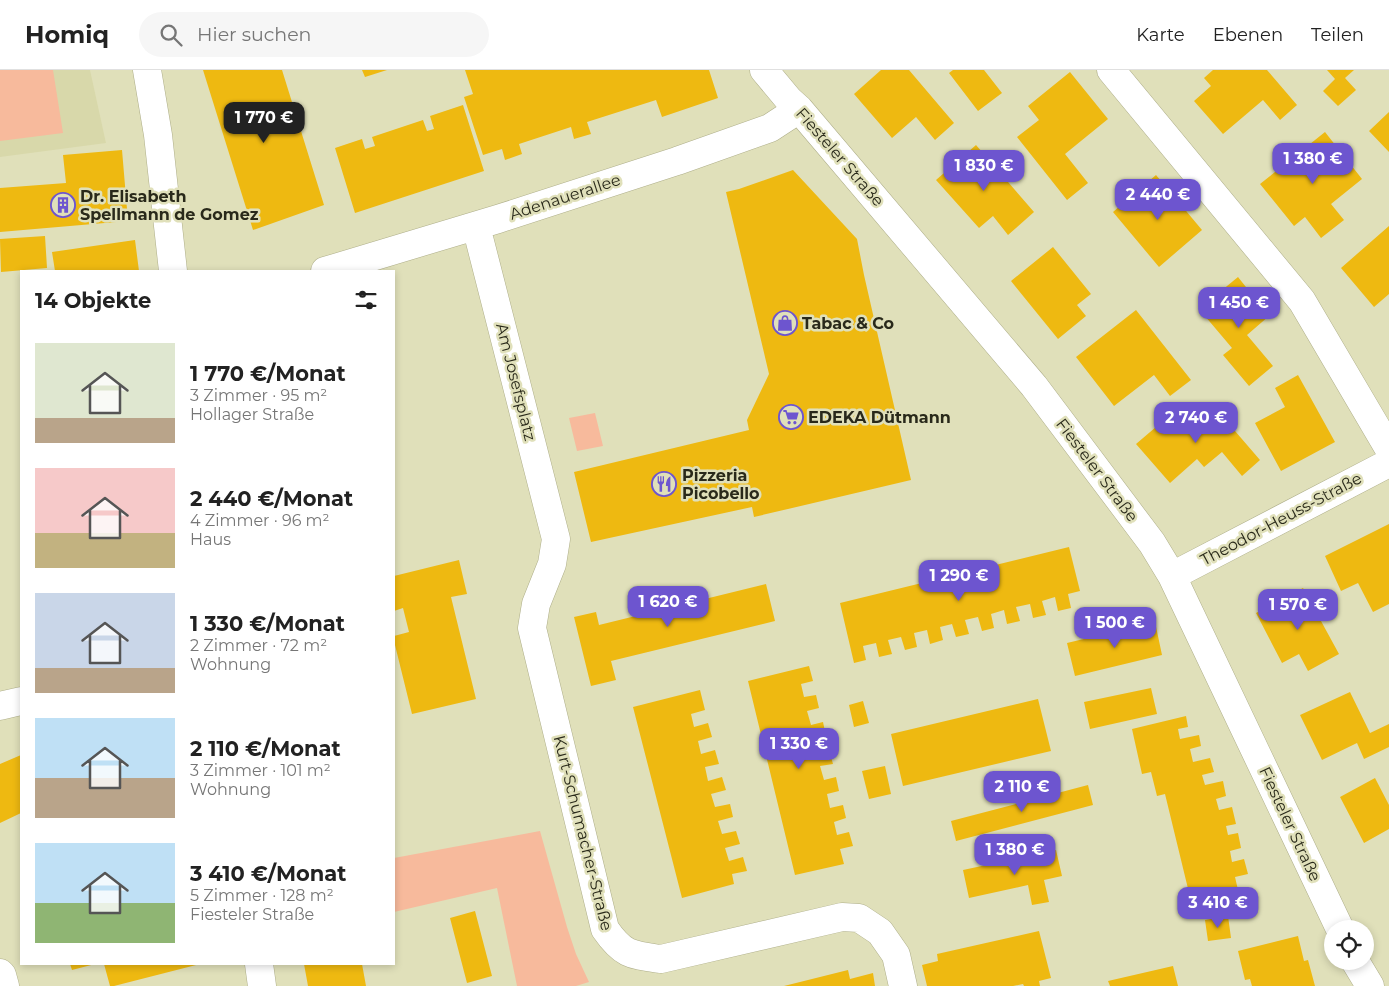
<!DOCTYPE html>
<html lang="de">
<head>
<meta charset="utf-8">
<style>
	:root { --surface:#fff; --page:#f6f6f6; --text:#222; --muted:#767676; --line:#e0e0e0; --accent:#6d55cf }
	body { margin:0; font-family:Montserrat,sans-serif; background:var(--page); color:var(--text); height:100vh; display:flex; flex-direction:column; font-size:19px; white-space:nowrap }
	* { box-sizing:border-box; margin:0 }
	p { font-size:16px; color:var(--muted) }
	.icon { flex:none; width:28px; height:28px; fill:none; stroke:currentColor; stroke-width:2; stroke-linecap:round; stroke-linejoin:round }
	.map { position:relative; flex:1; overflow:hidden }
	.side { position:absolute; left:20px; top:200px; width:375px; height:695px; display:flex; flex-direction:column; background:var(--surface); border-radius:0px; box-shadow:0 2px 8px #0003 }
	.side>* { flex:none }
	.controls { position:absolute; left:1324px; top:850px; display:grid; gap:10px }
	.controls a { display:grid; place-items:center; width:50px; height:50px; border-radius:50%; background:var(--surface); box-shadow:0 2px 8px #0003; font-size:25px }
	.price { position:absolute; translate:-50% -42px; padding:0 11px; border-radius:10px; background:var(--accent); color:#fff; font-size:16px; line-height:32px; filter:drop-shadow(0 1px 2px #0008) }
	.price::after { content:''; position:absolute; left:50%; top:30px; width:15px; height:11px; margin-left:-8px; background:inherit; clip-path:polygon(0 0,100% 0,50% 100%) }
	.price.current { background:#222; color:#fff }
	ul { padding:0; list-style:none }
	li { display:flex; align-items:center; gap:15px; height:125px; padding:0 15px }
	li span { display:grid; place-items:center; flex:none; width:140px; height:100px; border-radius:0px; color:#555 }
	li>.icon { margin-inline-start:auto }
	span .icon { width:60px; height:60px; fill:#fffc; stroke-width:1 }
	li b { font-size:21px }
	h2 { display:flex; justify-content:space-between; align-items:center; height:60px; padding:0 15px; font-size:21px }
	header { display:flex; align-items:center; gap:30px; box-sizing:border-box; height:70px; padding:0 25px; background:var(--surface); border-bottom:1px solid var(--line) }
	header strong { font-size:24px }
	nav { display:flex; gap:28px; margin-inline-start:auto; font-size:18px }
	.search { width:350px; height:45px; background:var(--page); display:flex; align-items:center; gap:12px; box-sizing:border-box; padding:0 18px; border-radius:28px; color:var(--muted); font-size:19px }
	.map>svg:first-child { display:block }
</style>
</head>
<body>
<header>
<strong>Homiq</strong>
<div class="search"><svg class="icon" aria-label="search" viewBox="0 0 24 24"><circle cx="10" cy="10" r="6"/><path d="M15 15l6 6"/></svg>Hier suchen</div>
<nav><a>Karte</a><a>Ebenen</a><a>Teilen</a></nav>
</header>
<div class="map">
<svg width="1389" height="916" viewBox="0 0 1389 916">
	<rect width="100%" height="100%" fill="#e0e0ba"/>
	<path fill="#d8d8aa" d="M0,0H90L106,73L0,87Z"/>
	<path fill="#f7ba9c" d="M0,0H53L63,63L0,71Z
		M595,343L603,376L577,381L569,348Z
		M540,761L567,857L576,884L589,912L576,916H517L497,818L394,842V788Z"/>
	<path fill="#eeb911" d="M203,0H282L324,135L253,160Z
		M362,0H387L365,7Z
		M465,0H709L718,28L662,47L656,30L587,52L591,64L574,69L571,57L519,74L522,84L505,90L502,79L483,85L464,27L473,24Z
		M881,0H909L954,53L935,70L916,47L892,68L854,24Z
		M953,0H984L1002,23L978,41L949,3Z
		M1213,0H1267L1297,35L1280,50L1263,30L1223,64L1194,31L1211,16L1204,8Z
		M1327,0H1354L1345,8L1356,20L1338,36L1323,21L1335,9Z
		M1070,2L1108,49L1065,84L1088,113L1067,130L1017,67L1039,50L1028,36Z
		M463,35L484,101L355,143L335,78L362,69L365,79L375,76L372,67L423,50L427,61L434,59L430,46Z
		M1389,42V82L1369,61Z
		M1325,62L1362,109L1331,134L1344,150L1321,168L1305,147L1294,156L1260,114Z
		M976,75L1034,142L1008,165L993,146L979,158L936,110Z
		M122,80L128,151L0,162V118L66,113L63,85Z
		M793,100L857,169L864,205L911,410L754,447L752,437L591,472L574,402L749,360L747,350L769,304L726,122L739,119Z
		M1156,105L1202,160L1159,197L1113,142Z
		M1389,156V224L1374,237L1341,198Z
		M45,166L47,198L1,202L0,169Z
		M135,170L139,201H55L52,182Z
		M1053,177L1091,224L1077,235L1086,246L1058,269L1011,211Z
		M1238,207L1269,246L1247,265L1273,296L1249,316L1223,285L1232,278L1199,239Z
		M1136,240L1191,310L1170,326L1154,305L1114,336L1076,287Z
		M1298,305L1335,372L1281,401L1255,353L1285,337L1275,318Z
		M1210,332L1260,390L1242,406L1222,382L1204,397L1197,389L1170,413L1136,374L1170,345L1180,357Z
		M1389,454V534L1373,542L1358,513L1341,521L1325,486Z
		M1069,477L1080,521L1068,524L1071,538L1058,541L1055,527L1042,531L1046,545L1033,548L1030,534L1016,537L1020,551L1007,554L1004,540L991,544L994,558L982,561L978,547L965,550L969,564L956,567L952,554L940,557L943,570L930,574L927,560L914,563L917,577L905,580L901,567L888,570L892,584L879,587L876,573L863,576L866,590L854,593L840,533Z
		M459,490L467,524L451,527L476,629L412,644L394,571V566L409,562L403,538L394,541V506Z
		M766,514L775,551L611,591L616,610L591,616L574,547L596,542L599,555Z
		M1303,518L1339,584L1308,601L1299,584L1282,593L1256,543Z
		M1155,552L1162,585L1075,606L1067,573Z
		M809,596L813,611L801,614L804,627L816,625L819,638L807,641L811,655L823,652L826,666L814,669L817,683L829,680L833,694L820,696L824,710L836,707L839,721L827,724L830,738L843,735L846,748L834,752L837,765L849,762L853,776L840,779L844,794L795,805L748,611Z
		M1151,618L1157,644L1090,659L1084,632Z
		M700,620L705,640L691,644L694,657L708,653L712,667L698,671L701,684L715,680L719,694L705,697L708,711L722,707L726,720L711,724L715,737L730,734L733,747L718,751L722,764L736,761L740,774L725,778L729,791L743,787L747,801L732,804L734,814L682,828L633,637Z
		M1350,622L1370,663L1389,654V677L1364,689L1357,673L1322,690L1300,645Z
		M1038,629L1051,681L903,716L891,664Z
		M863,631L869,653L854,657L849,635Z
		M1186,646L1188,657L1178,659L1180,669L1199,665L1201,676L1190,679L1193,692L1210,688L1214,702L1202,705L1205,715L1223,711L1226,726L1216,729L1219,740L1232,737L1236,754L1226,756L1228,765L1238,763L1241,778L1230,781L1232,792L1244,789L1248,804L1235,807L1238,820L1191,831L1165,724L1157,726L1151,702L1142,704L1132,659Z
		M21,685V743L0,753V694Z
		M885,696L891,724L869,729L862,701Z
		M1375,708L1389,735V759L1364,773L1340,727Z
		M1088,715L1093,735L956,771L951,751Z
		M1056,780L1062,806L1044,810L1049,832L1032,835L1028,815L969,828L963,800Z
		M475,841L492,906L467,913L450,848Z
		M1228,846L1231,868L1208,871L1205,850Z
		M1039,861L1051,908L1039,911L1040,916H1024L1023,914L1013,916H927L922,895L938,891L937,884Z
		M1298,866L1304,891L1308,890L1315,916H1252L1250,909L1245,910L1238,881Z
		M70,894H95L72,900Z
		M104,894H200L114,916H110Z
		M304,894H362L366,916H308Z
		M1173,896L1178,916H1110L1108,911Z
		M848,900L850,909L873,903L875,916H784Z"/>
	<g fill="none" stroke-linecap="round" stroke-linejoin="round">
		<defs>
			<path id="minor" d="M764,0L789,30L799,39L1034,316L1152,473L1172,506L1340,859
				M1111,0L1302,231L1389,379
				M476,156L556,469L552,494L536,534L532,558L605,859C623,885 631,885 661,889L842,847L859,848L880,862L896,885L903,916
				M325,201L498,149L677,91L770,58L799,39
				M1172,506L1389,393
				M0,636L21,631
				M1355,891L1370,916
				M0,903L2,905L5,916"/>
			<path id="major" d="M147,0L158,65L173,201
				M259,894L262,916"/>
		</defs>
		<use href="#minor" stroke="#aeae89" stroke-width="29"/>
		<use href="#major" stroke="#aeae89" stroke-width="29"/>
		<use href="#minor" stroke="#fff" stroke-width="28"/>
		<use href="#major" stroke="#fff" stroke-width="28"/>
	</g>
	<defs>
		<symbol id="building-ring" viewBox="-11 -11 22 22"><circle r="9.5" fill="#e0e0ba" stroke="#6d55cf" stroke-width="1.5"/><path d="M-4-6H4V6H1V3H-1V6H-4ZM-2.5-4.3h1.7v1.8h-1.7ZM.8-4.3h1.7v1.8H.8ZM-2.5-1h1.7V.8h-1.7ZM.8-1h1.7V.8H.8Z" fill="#6d55cf"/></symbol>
		<symbol id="shop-ring" viewBox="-11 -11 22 22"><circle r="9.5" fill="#e0e0ba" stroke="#6d55cf" stroke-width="1.5"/><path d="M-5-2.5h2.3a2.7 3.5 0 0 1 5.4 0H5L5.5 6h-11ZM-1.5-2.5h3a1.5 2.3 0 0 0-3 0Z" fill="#6d55cf"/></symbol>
		<symbol id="supermarket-ring" viewBox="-11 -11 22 22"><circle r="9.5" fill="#e0e0ba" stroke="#6d55cf" stroke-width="1.5"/><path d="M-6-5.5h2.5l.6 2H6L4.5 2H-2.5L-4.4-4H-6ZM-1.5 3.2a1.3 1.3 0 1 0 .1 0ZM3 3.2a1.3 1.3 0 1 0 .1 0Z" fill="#6d55cf"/></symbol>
		<symbol id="restaurant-ring" viewBox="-11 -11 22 22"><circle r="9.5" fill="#e0e0ba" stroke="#6d55cf" stroke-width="1.5"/><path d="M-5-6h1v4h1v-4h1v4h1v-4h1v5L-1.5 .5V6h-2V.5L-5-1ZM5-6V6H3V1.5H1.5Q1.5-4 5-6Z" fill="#6d55cf"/></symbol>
	</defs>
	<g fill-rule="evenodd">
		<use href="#building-ring" x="49" y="121" width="28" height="28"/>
		<use href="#shop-ring" x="771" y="239" width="28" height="28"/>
		<use href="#supermarket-ring" x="777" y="333" width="28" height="28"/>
		<use href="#restaurant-ring" x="650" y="400" width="28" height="28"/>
	</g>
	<g text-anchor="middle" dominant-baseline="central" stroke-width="5" stroke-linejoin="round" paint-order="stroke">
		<g font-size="16" fill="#29291a" stroke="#e0e0ba">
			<text transform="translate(840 87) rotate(49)">Fiesteler Straße</text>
			<text transform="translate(565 127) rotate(-18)">Adenauerallee</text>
			<text transform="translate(516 312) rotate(76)">Am Josefsplatz</text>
			<text transform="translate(1097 400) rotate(53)">Fiesteler Straße</text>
			<text transform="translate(1281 449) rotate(-28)">Theodor-Heuss-Straße</text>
			<text transform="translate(1290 754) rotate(65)">Fiesteler Straße</text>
			<text transform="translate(583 763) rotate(76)">Kurt-Schumacher-Straße</text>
		</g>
		<g font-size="16" font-weight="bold" fill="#29291a" stroke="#e0e0ba" text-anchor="start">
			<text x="80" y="126">Dr. Elisabeth<tspan x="80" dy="18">Spellmann de Gomez</tspan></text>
			<text x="802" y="253">Tabac &amp; Co</text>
			<text x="808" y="347">EDEKA Dütmann</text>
			<text x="682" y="405">Pizzeria<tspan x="682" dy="18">Picobello</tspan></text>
		</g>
	</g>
</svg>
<div class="controls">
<a><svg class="icon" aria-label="locate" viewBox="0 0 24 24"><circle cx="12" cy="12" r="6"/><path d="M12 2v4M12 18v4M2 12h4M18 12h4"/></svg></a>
</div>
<b class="price current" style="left:264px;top:74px">1 770 €</b>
<b class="price" style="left:1313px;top:115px">1 380 €</b>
<b class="price" style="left:984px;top:122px">1 830 €</b>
<b class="price" style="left:1158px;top:151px">2 440 €</b>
<b class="price" style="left:1239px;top:259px">1 450 €</b>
<b class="price" style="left:1196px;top:374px">2 740 €</b>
<b class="price" style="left:959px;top:532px">1 290 €</b>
<b class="price" style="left:668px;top:558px">1 620 €</b>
<b class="price" style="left:1298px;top:561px">1 570 €</b>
<b class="price" style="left:1115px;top:579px">1 500 €</b>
<b class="price" style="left:799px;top:700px">1 330 €</b>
<b class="price" style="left:1022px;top:743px">2 110 €</b>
<b class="price" style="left:1015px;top:806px">1 380 €</b>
<b class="price" style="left:1218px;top:859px">3 410 €</b>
<section class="side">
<h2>14 Objekte<svg class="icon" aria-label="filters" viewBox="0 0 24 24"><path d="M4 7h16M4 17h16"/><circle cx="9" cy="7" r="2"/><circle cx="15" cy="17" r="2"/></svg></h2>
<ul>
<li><span style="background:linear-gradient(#dfe7d0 75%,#b9a48a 0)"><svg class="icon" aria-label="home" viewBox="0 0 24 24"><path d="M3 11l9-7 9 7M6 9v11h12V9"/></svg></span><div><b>1 770 €/Monat</b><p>3 Zimmer · 95 m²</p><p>Hollager Straße</p></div></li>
<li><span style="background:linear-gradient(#f6c9c9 65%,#c2b280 0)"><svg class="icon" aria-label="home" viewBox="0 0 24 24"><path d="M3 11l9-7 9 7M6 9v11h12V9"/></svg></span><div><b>2 440 €/Monat</b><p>4 Zimmer · 96 m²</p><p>Haus</p></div></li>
<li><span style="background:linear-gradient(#c9d6e8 75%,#b9a48a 0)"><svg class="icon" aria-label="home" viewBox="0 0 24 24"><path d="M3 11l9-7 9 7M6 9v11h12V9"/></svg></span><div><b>1 330 €/Monat</b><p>2 Zimmer · 72 m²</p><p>Wohnung</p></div></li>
<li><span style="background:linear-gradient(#bfe0f5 60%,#b9a48a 0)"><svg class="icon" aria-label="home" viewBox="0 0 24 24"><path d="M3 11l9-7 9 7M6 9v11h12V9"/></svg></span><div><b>2 110 €/Monat</b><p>3 Zimmer · 101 m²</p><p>Wohnung</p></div></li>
<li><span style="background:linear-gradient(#bfe0f5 60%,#8fb573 0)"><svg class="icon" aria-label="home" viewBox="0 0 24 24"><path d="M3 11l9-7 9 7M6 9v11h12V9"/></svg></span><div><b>3 410 €/Monat</b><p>5 Zimmer · 128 m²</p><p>Fiesteler Straße</p></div></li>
</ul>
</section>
</div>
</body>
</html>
